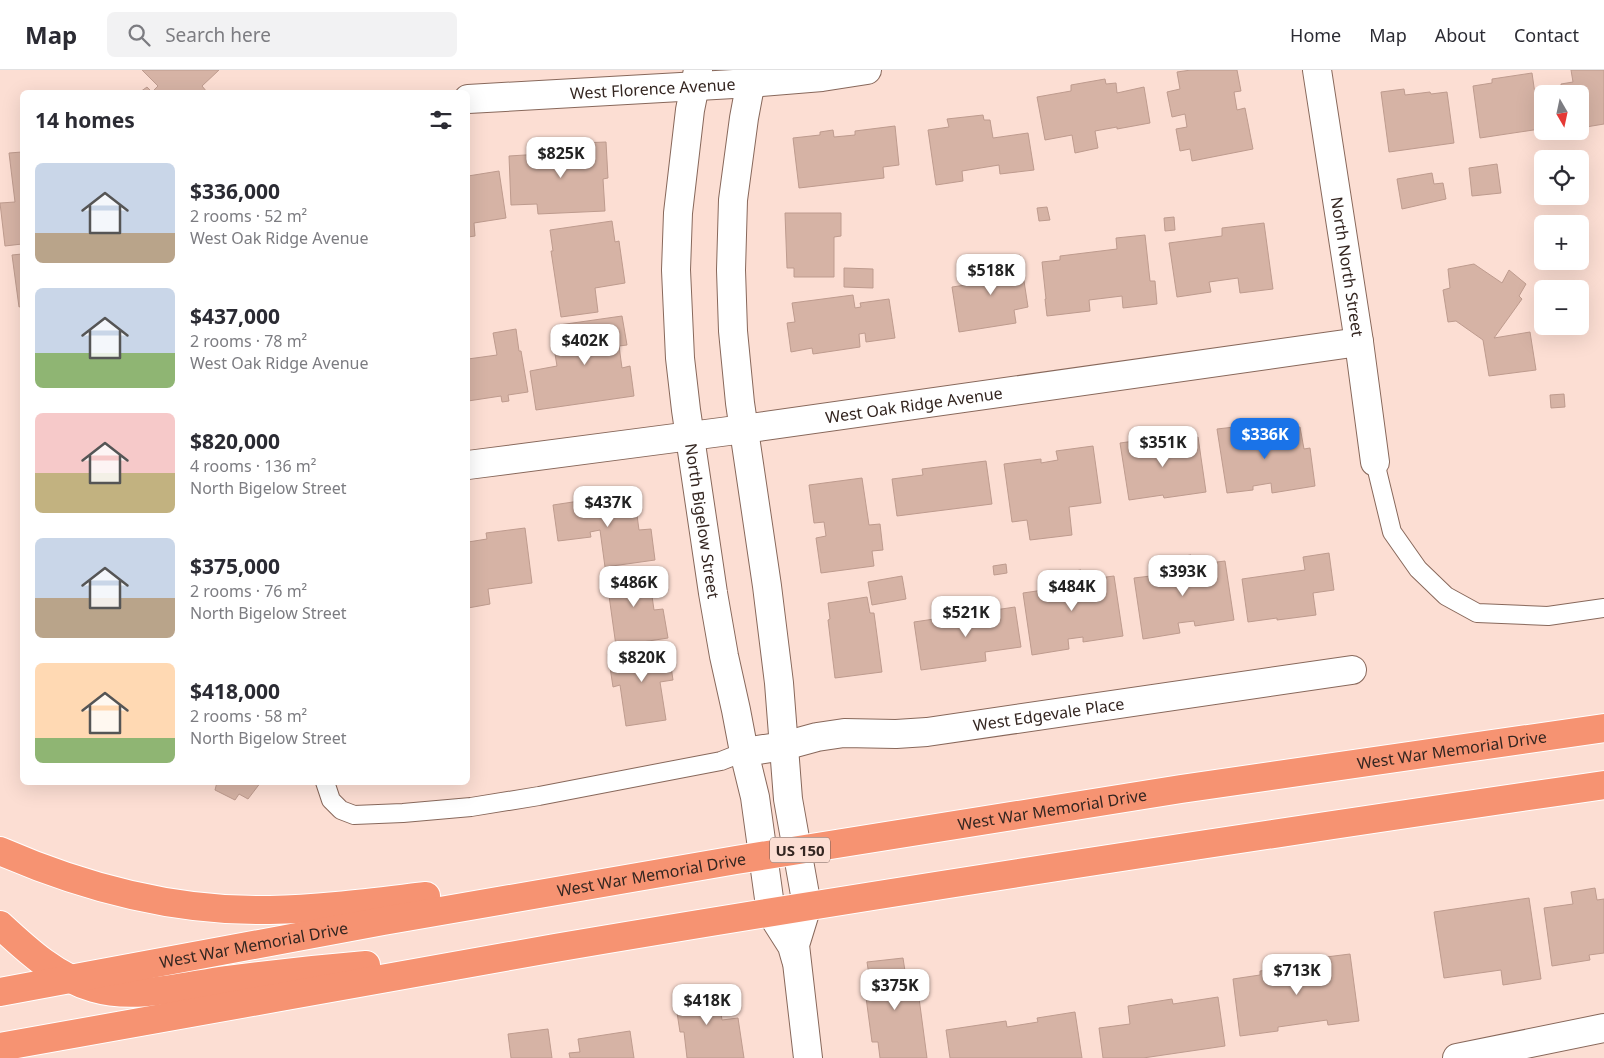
<!DOCTYPE html>
<html lang="en">
<head>
<meta charset="utf-8">
<style>
	:root { --surface:#fff; --page:#f2f2f3; --text:#2b2b33; --muted:#7c7c81; --line:#e1e1e2; --accent:#1a73e8 }
	body { margin:0; font-family:"Noto Sans",sans-serif; background:var(--page); color:var(--text); height:100vh; display:flex; flex-direction:column; font-size:19px; white-space:nowrap }
	* { box-sizing:border-box; margin:0 }
	p { font-size:16px; color:var(--muted) }
	.icon { flex:none; width:28px; height:28px; fill:none; stroke:currentColor; stroke-width:2; stroke-linecap:round; stroke-linejoin:round }
	.map { position:relative; flex:1; overflow:hidden }
	.panel { position:absolute; left:20px; top:20px; width:450px; height:695px; display:flex; flex-direction:column; background:var(--surface); border-radius:8px; box-shadow:0 5px 20px #0002 }
	.panel>* { flex:none }
	.needle { width:32px; rotate:171deg }
	.tools { position:absolute; left:1534px; top:15px; display:grid; gap:10px }
	.tools a { display:grid; place-items:center; width:55px; height:55px; border-radius:8px; background:var(--surface); box-shadow:0 5px 20px #0002; font-size:25px }
	.price { position:absolute; translate:-50% -42px; padding:0 11px; border-radius:10px; background:#fff; color:#222; font-size:16px; line-height:32px; filter:drop-shadow(0 1px 2px #0008) }
	.price::after { content:''; position:absolute; left:50%; top:30px; width:15px; height:11px; margin-left:-8px; background:inherit; clip-path:polygon(0 0,100% 0,50% 100%) }
	.price.selected { background:var(--accent); color:#fff }
	ul { padding:0; list-style:none }
	li { display:flex; align-items:center; gap:15px; height:125px; padding:0 15px }
	li span { display:grid; place-items:center; flex:none; width:140px; height:100px; border-radius:8px; color:#555 }
	li>.icon { margin-inline-start:auto }
	span .icon { width:60px; height:60px; fill:#fffc; stroke-width:1 }
	li b { font-size:21px }
	h2 { display:flex; justify-content:space-between; align-items:center; height:60px; padding:0 15px; font-size:21px }
	header { display:flex; align-items:center; gap:30px; box-sizing:border-box; height:70px; padding:0 25px; background:var(--surface); border-bottom:1px solid var(--line) }
	header strong { font-size:24px }
	nav { display:flex; gap:28px; margin-inline-start:auto; font-size:18px }
	.search { width:350px; height:45px; background:var(--page); display:flex; align-items:center; gap:12px; box-sizing:border-box; padding:0 18px; border-radius:8px; color:var(--muted); font-size:19px }
	.map>svg:first-child { display:block }
</style>
</head>
<body>
<header>
<strong>Map</strong>
<div class="search"><svg class="icon" aria-label="search" viewBox="0 0 24 24"><circle cx="10" cy="10" r="6"/><path d="M15 15l6 6"/></svg>Search here</div>
<nav><a>Home</a><a>Map</a><a>About</a><a>Contact</a></nav>
</header>
<div class="map">
<svg width="1604" height="988" viewBox="0 0 1604 988">
	<rect width="100%" height="100%" fill="#fcded3"/>
	<path fill="#d6b3a5" stroke="#be9b8e" d="M142,0H219L202,16L207,22H140L147,17L152,22L158,16Z
		M1191,0H1237L1241,21L1234,22L1237,40L1245,38L1253,79L1192,91L1190,79L1180,81L1176,59L1187,57L1185,44L1172,47L1167,22L1180,19L1177,2Z
		M1571,0H1604V54L1580,58V24H1562L1561,14L1573,12Z
		M1532,3L1540,59L1480,68L1473,16L1492,13V9Z
		M1105,9L1106,14L1116,13L1117,23L1144,17L1150,53L1117,59V57L1095,61L1098,78L1075,83L1072,65L1045,70L1037,27L1071,21V15Z
		M1404,19L1405,25L1430,22L1431,24L1447,22L1454,73L1389,82L1381,22Z
		M983,45L984,50H990L993,68L1028,63L1034,100L1000,104L999,95L962,101L963,111L936,115L928,60L949,57L947,49Z
		M895,56L899,95L883,97L884,108L799,118L793,68L820,65V62L833,60L834,67L855,65V61Z
		M606,72L608,108L603,109L605,141L538,144L537,134L511,135L509,86L557,83L556,74Z
		M22,82V174L5,176L0,133L15,132L9,83Z
		M1584,84L1588,111L1580,113V89H1555Z
		M1497,94L1501,123L1472,126L1469,98Z
		M499,101L506,148L474,153L475,166L468,167V106Z
		M1432,103L1434,114L1443,113L1446,129L1402,139L1397,109Z
		M1047,137L1050,150L1039,151L1037,138Z
		M785,143H841V166L834,167V207H794V198H787Z
		M1174,147L1175,160L1165,161L1164,148Z
		M612,151L615,172L619,171L625,213L595,218L598,242L561,247L551,181H553L550,160Z
		M1264,153L1273,219L1240,223L1238,208L1209,212L1211,222L1177,227L1169,173L1222,166V158Z
		M1145,165L1150,211H1155L1157,234L1123,238L1122,226L1089,230L1090,241L1047,246L1045,229H1046L1042,192L1060,190V186L1117,179L1116,168Z
		M22,184V236L19,237L12,185Z
		M1020,185L1028,237L1014,240L1016,253L959,262L952,217L973,214L970,199L999,194L998,188Z
		M1474,194L1502,213L1509,200L1526,214L1519,226L1522,229L1494,268L1530,262L1536,300L1489,306L1483,270L1456,251L1448,252L1443,220L1450,218L1448,199Z
		M844,198L873,199V218L844,217Z
		M853,225L855,238L861,237L860,233L889,229L895,268L866,272L865,263L859,264L860,277L813,284L812,278L791,282L787,253L795,252L792,233Z
		M622,246L627,275L619,276L622,298L630,296L634,326L536,340L530,301L557,296L554,278L562,276L559,255Z
		M516,259L519,281H521L528,322L508,325L509,331L502,332L501,326L468,331V289L497,285L493,263Z
		M1564,324L1565,337L1551,338L1550,325Z
		M1243,356L1244,365L1300,357L1304,379L1310,378L1315,416L1272,423L1271,413L1253,416V420L1227,423L1217,359Z
		M1198,367L1206,422L1164,428L1163,425L1129,430L1120,373L1157,368L1159,377L1174,375V370Z
		M1093,376L1101,433L1069,437L1072,465L1030,470L1027,450L1012,452L1004,394L1041,389V393L1058,390L1056,381Z
		M986,391L992,434L897,446L892,409L923,405L922,399Z
		M862,408L869,455L880,454L883,480L872,481L874,496L821,503L816,468L826,466L824,452L814,453L809,415Z
		M634,423L639,460L651,459L655,490L605,497L600,460L590,462L591,467L558,471L553,435L586,430L587,439L597,437L595,429Z
		M525,458L532,513L488,519L490,534L468,538V472L487,469L486,463Z
		M1329,483L1334,520L1313,523L1316,545L1277,550V548L1248,552L1242,509L1305,500L1303,487Z
		M1191,485L1193,495L1225,491L1234,550L1195,556L1194,551L1178,553L1180,563L1143,569L1134,508L1167,504L1165,489Z
		M1006,494L1007,503L994,505L993,496Z
		M648,498L654,540L663,539L668,568L616,576L606,504Z
		M1081,500L1082,510L1114,506L1123,566L1083,572V567L1068,569L1069,579L1032,585L1023,523L1057,518L1055,504Z
		M902,506L906,529L872,535L868,512Z
		M867,527L870,543H874L882,602L835,608L828,550L830,549L828,533Z
		M1015,537L1021,577L985,582L986,591L921,600L914,552Z
		M668,576L673,610L660,612L666,650L626,656L620,615L613,617L608,584Z
		M217,712H261L248,729L239,724L235,730L215,720Z
		M1595,818L1597,830L1604,829V883L1589,885L1590,890L1552,896L1544,838L1573,834L1571,822Z
		M1529,828L1541,909L1503,915L1501,900L1444,908L1434,842Z
		M1350,884L1359,951L1328,955L1327,950L1278,957V961L1240,966L1233,909L1260,905V901L1310,894V889Z
		M903,888L907,914L917,913L927,988H880L878,972H872L865,920L871,919L867,892Z
		M717,917L722,950L738,948L744,988H687L684,962H680L674,923Z
		M1218,927L1225,976L1143,988H1103L1099,958L1130,954L1128,936L1172,929L1173,934Z
		M1075,942L1082,988H950L946,960L1006,951L1007,957L1038,952L1037,948Z
		M548,959L552,988H511L508,964Z
		M630,961L634,988H570L569,983L580,982L578,969Z"/>
	<g fill="none" stroke-linecap="round" stroke-linejoin="round">
		<defs>
			<path id="lane" d="M1375,392L1392,462L1418,499L1446,526L1477,543L1548,546L1604,538
				M325,712L331,730L341,740L354,745L403,743L471,737L539,726L721,691L744,682"/>
			<g id="street">
				<path id="s1" d="M698,0L690,40L678,143L676,200L680,288L686,340L713,523L724,586L736,640L744,682L755,727L771,843L792,876L796,890"/>
				<path d="M753,0L744,48L733,130L731,200L733,261L740,333L767,516L779,613L788,729L807,836L795,875L808,988"/>
				<path id="s2" d="M1317,0L1359,272L1375,392"/>
				<path id="s3" d="M468,29L751,13L822,7L867,0"/>
				<path id="s4" d="M468,395L744,359L1359,272"/>
				<path id="s5" d="M744,682L784,676L817,667L844,663L896,664L927,662L1352,600"/>
				<path d="M1457,988L1604,958"/>
			</g>
			<g id="highway">
				<path d="M0,781C85,818 177,842 270,840C322,839 374,832 426,826"/>
				<path d="M0,855C28,881 56,907 94,918C135,930 184,916 226,910C272,904 319,899 366,895"/>
				<path id="s6" d="M0,922L383,851L736,790L1181,719L1604,658"/>
				<path d="M0,977C185,945 370,910 555,878C904,819 1254,766 1604,715"/>
			</g>
		</defs>
		<use href="#lane" stroke="#88685b" stroke-width="20"/>
		<use href="#street" stroke="#88685b" stroke-width="30"/>
		<use href="#highway" stroke="#fff" stroke-width="30"/>
		<use href="#lane" stroke="#fff" stroke-width="18"/>
		<use href="#street" stroke="#fff" stroke-width="28"/>
		<use href="#highway" stroke="#f69372" stroke-width="28"/>
	</g>
	<g text-anchor="middle" dominant-baseline="central" stroke-width="5" stroke-linejoin="round" paint-order="stroke">
		<rect fill="#fcded3" stroke="#705d56" stroke-width="1" x="770" y="767.5" width="60" height="25" rx="4"/>
		<g font-size="15" font-weight="bold" fill="#342621">
			<text x="800" y="780">US 150</text>
		</g>
		<g font-size="16" fill="#342621" stroke="#fcded3">
			<text stroke="none"><textPath href="#s3" startOffset="185">West Florence Avenue</textPath></text>
			<text stroke="none"><textPath href="#s2" startOffset="199">North North Street</textPath></text>
			<text stroke="none"><textPath href="#s4" startOffset="450">West Oak Ridge Avenue</textPath></text>
			<text stroke="none"><textPath href="#s1" startOffset="454">North Bigelow Street</textPath></text>
			<text stroke="none"><textPath href="#s5" startOffset="308">West Edgevale Place</textPath></text>
			<text stroke="none"><textPath href="#s6" startOffset="1472">West War Memorial Drive</textPath></text>
			<text stroke="none"><textPath href="#s6" startOffset="1068">West War Memorial Drive</textPath></text>
			<text stroke="none"><textPath href="#s6" startOffset="662">West War Memorial Drive</textPath></text>
			<text stroke="none"><textPath href="#s6" startOffset="258">West War Memorial Drive</textPath></text>
		</g>
	</g>
</svg>
<div class="tools">
<a><svg class="needle" viewBox="-14 -14 28 28"><path d="M0-13l5 13h-10z" fill="#e53935"/><path d="M0 13l5-13h-10z" fill="#7c7c81"/></svg></a>
<a><svg class="icon" aria-label="locate" viewBox="0 0 24 24"><circle cx="12" cy="12" r="6"/><path d="M12 2v4M12 18v4M2 12h4M18 12h4"/></svg></a>
<a>+</a>
<a>−</a>
</div>
<b class="price" style="left:561px;top:109px">$825K</b>
<b class="price" style="left:991px;top:226px">$518K</b>
<b class="price" style="left:585px;top:296px">$402K</b>
<b class="price selected" style="left:1265px;top:390px">$336K</b>
<b class="price" style="left:1163px;top:398px">$351K</b>
<b class="price" style="left:608px;top:458px">$437K</b>
<b class="price" style="left:1183px;top:527px">$393K</b>
<b class="price" style="left:634px;top:538px">$486K</b>
<b class="price" style="left:1072px;top:542px">$484K</b>
<b class="price" style="left:966px;top:568px">$521K</b>
<b class="price" style="left:642px;top:613px">$820K</b>
<b class="price" style="left:1297px;top:926px">$713K</b>
<b class="price" style="left:895px;top:941px">$375K</b>
<b class="price" style="left:707px;top:956px">$418K</b>
<section class="panel">
<h2>14 homes<svg class="icon" aria-label="filters" viewBox="0 0 24 24"><path d="M4 7h16M4 17h16"/><circle cx="9" cy="7" r="2"/><circle cx="15" cy="17" r="2"/></svg></h2>
<ul>
<li><span style="background:linear-gradient(#c9d6e8 70%,#b9a48a 0)"><svg class="icon" aria-label="home" viewBox="0 0 24 24"><path d="M3 11l9-7 9 7M6 9v11h12V9"/></svg></span><div><b>$336,000</b><p>2 rooms · 52 m²</p><p>West Oak Ridge Avenue</p></div></li>
<li><span style="background:linear-gradient(#c9d6e8 65%,#8fb573 0)"><svg class="icon" aria-label="home" viewBox="0 0 24 24"><path d="M3 11l9-7 9 7M6 9v11h12V9"/></svg></span><div><b>$437,000</b><p>2 rooms · 78 m²</p><p>West Oak Ridge Avenue</p></div></li>
<li><span style="background:linear-gradient(#f6c9c9 60%,#c2b280 0)"><svg class="icon" aria-label="home" viewBox="0 0 24 24"><path d="M3 11l9-7 9 7M6 9v11h12V9"/></svg></span><div><b>$820,000</b><p>4 rooms · 136 m²</p><p>North Bigelow Street</p></div></li>
<li><span style="background:linear-gradient(#c9d6e8 60%,#b9a48a 0)"><svg class="icon" aria-label="home" viewBox="0 0 24 24"><path d="M3 11l9-7 9 7M6 9v11h12V9"/></svg></span><div><b>$375,000</b><p>2 rooms · 76 m²</p><p>North Bigelow Street</p></div></li>
<li><span style="background:linear-gradient(#ffd9b3 75%,#8fb573 0)"><svg class="icon" aria-label="home" viewBox="0 0 24 24"><path d="M3 11l9-7 9 7M6 9v11h12V9"/></svg></span><div><b>$418,000</b><p>2 rooms · 58 m²</p><p>North Bigelow Street</p></div></li>
</ul>
</section>
</div>
</body>
</html>
